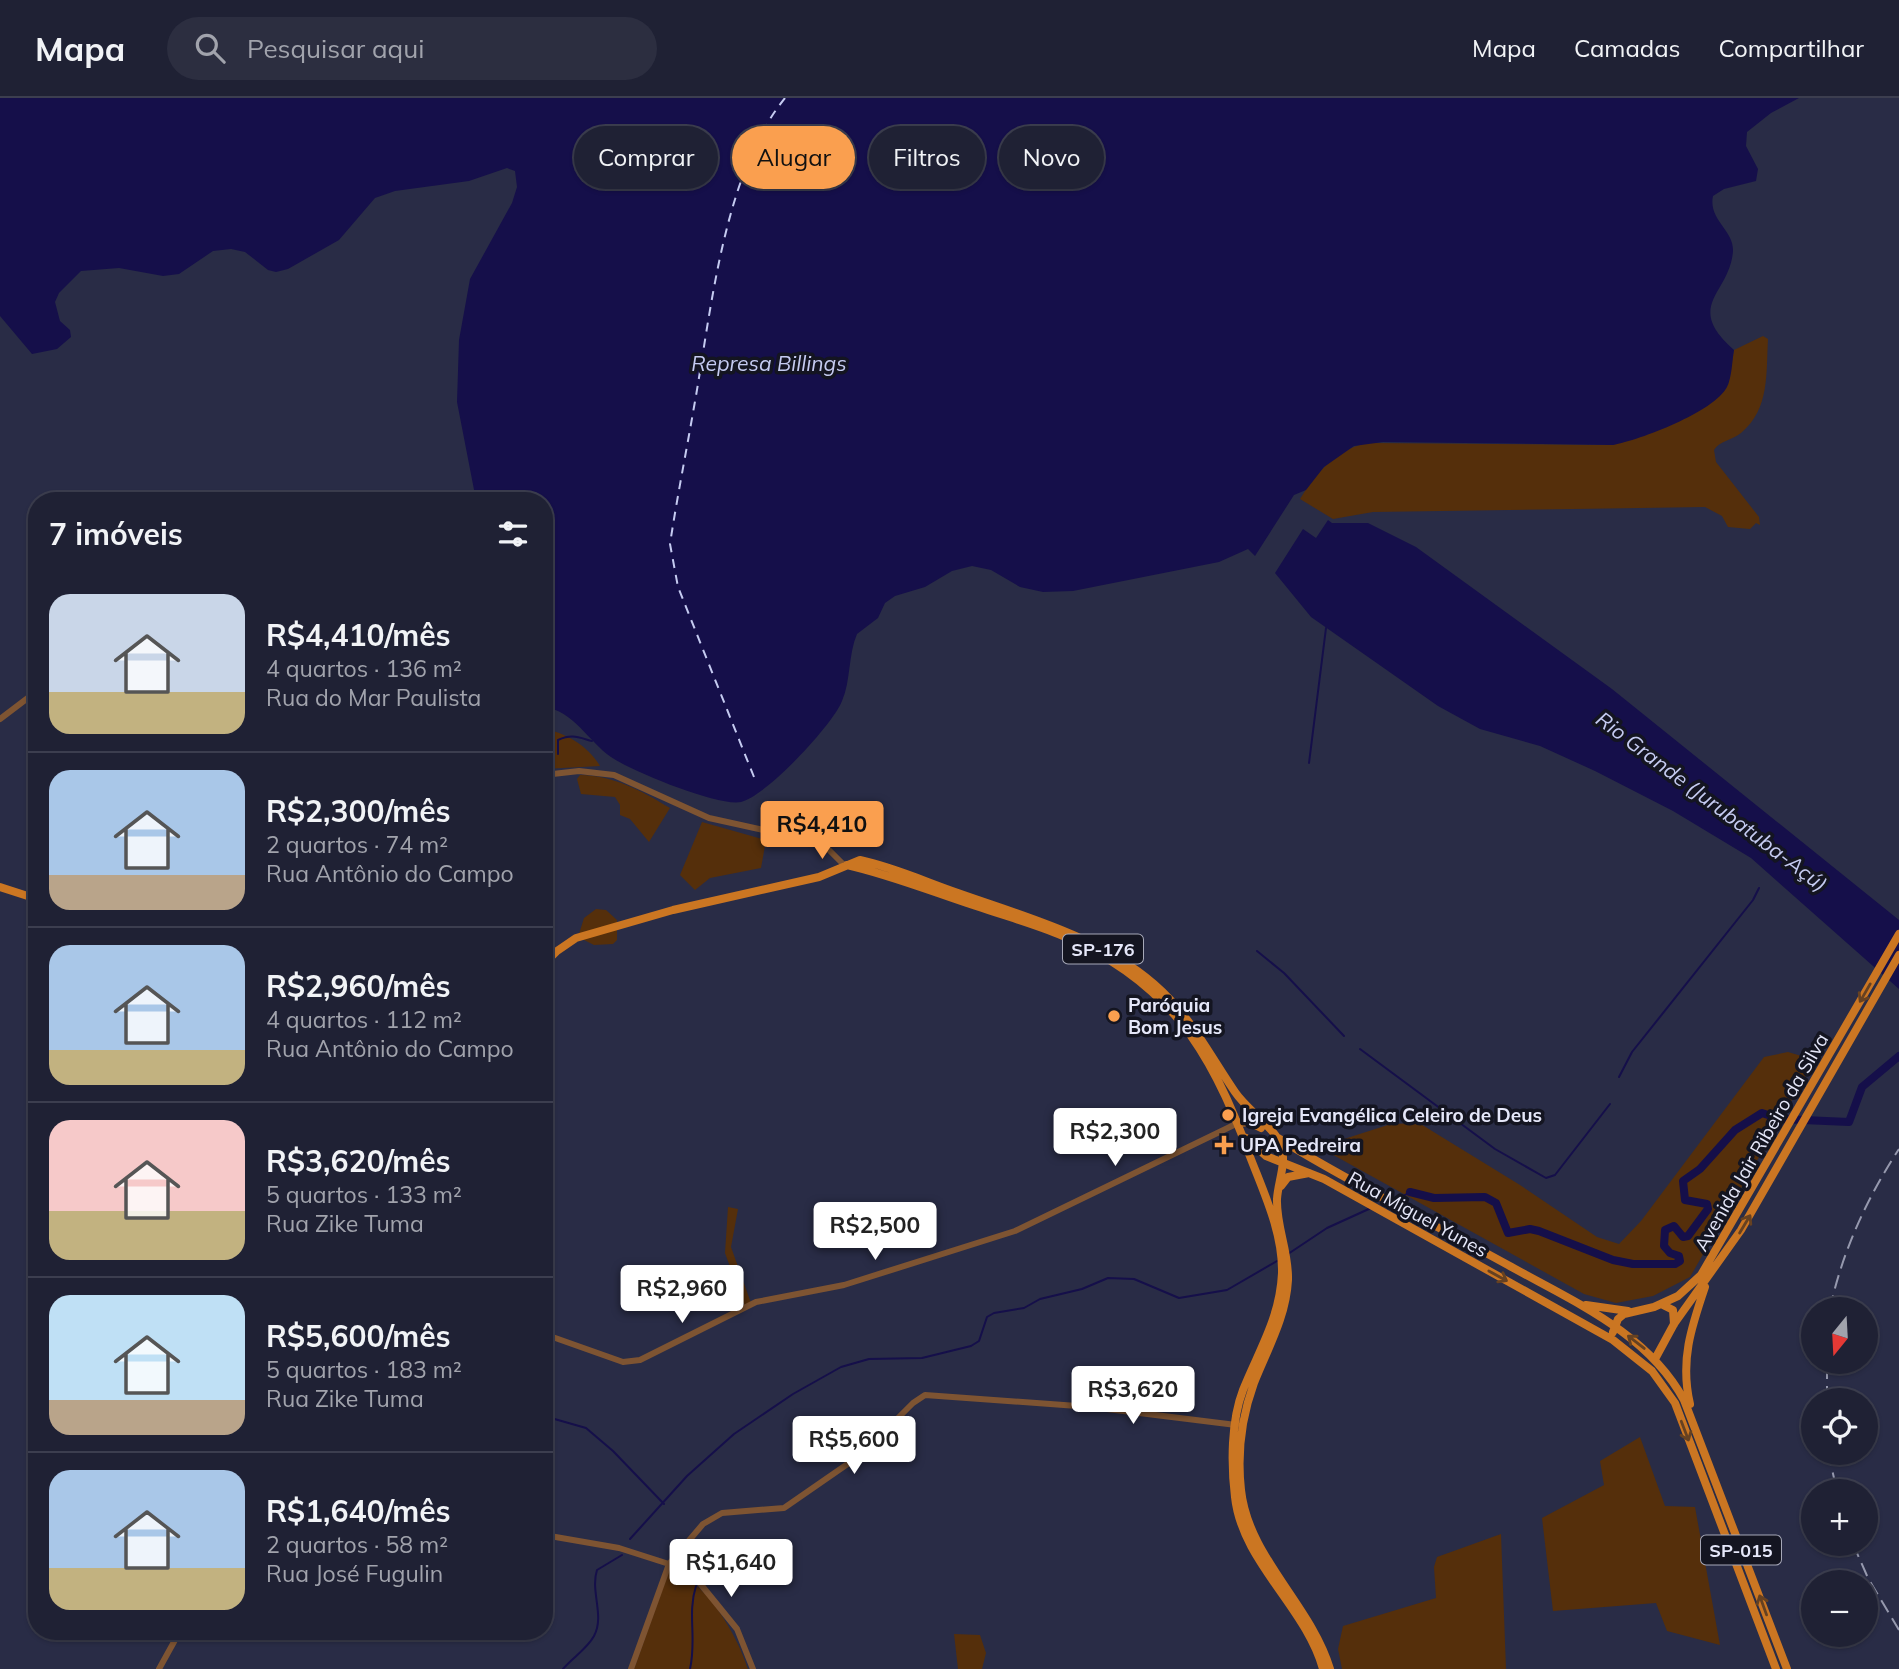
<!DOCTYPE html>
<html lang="pt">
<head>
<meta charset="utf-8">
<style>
	:root { --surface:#1f2134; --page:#2c2e40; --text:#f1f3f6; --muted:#a1a3ac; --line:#3c3e4f; --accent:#fa9f4f }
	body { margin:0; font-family:Mulish,sans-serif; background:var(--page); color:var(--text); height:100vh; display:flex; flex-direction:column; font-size:26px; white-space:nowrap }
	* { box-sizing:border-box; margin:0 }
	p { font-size:23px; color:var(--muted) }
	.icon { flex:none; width:38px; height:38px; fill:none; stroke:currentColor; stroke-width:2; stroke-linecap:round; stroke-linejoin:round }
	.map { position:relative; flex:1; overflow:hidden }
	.panel { position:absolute; left:28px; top:394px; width:525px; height:1148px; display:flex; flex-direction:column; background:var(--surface); border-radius:28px; box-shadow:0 2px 5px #0004,0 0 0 2px var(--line) }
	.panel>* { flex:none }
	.banner { position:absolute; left:574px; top:28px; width:665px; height:63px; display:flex; gap:14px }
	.needle { width:46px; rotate:198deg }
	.fabs { position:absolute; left:1801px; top:1199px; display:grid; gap:14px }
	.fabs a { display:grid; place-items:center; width:77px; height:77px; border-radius:50%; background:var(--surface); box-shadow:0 2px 5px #0004,0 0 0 2px var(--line); font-size:35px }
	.price { position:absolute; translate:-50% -60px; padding:0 16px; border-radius:7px; background:#fff; color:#222; font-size:23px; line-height:46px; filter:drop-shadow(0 2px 4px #0008) }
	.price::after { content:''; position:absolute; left:50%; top:42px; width:21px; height:16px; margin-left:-10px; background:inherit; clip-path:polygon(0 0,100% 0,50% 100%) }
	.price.on { background:var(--accent); color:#111 }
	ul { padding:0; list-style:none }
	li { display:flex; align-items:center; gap:21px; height:175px; padding:0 21px }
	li+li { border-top:2px solid var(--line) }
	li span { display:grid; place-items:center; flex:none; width:196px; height:140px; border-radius:21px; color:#555 }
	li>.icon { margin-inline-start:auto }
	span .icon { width:84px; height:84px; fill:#fffc; stroke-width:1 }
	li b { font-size:30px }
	h2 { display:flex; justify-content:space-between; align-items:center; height:84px; padding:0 21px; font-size:30px }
	.pill { padding:0 24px; border-radius:32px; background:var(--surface); box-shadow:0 2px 5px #0004,0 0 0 2px var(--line); font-size:24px; line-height:63px }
	.pill.on { background:var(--accent); color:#111 }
	header { display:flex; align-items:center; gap:42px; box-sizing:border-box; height:98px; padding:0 35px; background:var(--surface); border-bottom:2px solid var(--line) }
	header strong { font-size:33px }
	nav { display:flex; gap:38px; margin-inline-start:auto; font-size:24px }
	.search { width:490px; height:63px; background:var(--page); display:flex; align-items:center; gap:18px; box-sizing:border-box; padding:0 24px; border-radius:38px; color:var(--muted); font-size:26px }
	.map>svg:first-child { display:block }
</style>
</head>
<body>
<header>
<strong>Mapa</strong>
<div class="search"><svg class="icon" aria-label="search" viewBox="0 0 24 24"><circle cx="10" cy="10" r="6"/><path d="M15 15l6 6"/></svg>Pesquisar aqui</div>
<nav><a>Mapa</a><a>Camadas</a><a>Compartilhar</a></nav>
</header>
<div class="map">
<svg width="1899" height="1571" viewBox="0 0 1899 1571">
	<rect width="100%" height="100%" fill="#292c46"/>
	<path fill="#552f0b" d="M1763,238L1768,241C1766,275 1770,311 1741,335C1733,342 1719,343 1714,352L1716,364L1759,419L1760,427L1756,425L1750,431L1728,429L1722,418L1705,409L1373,414L1333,421L1300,401C1317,374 1336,351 1368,345L1613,347L1728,287L1734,252Z
		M544,631C567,635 589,649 600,668L544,671Z
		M580,677C615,678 640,692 670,710L649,744L630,721L620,717V707L615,699L581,696L577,681Z
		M702,724L766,742L761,770L710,780L695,792L680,777Z
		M596,811L606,812L617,822V842L613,846L594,847L578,839L584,820Z
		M1788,954L1815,962L1690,1179L1653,1198L1616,1205L1584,1196L1319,1049L1391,1026L1419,1025L1520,1087L1597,1139L1619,1146L1641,1123L1764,959Z
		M728,1109L738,1111L731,1149L751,1205L744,1207L725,1155Z
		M1640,1339L1665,1408L1695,1409L1720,1547L1667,1533L1656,1505L1553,1513L1542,1420L1604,1387L1600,1363Z
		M1501,1436L1506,1571H1342L1338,1551L1343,1528L1436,1500L1434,1469L1437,1459Z
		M669,1473C705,1479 738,1539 748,1571H634Z
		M954,1536L980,1537L986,1555L982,1571H958Z"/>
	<path fill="#150f4a" d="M0,0H1799L1771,15L1747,34L1746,48L1758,71L1756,83L1724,91L1713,98C1708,122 1734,132 1733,153C1730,196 1683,207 1734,252C1732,263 1732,279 1727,289C1714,314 1640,342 1613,347L1383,344L1354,348L1324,369L1306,392L1294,397L1255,458L1248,451L1219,464L1073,493L1043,494L1020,489L991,472L972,468L952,473L925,489L895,498L885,505L878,520L857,536C848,557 851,582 842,603C832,628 766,698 741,704C719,709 631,673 611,659C589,644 573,612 544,609V402H476L457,304L459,242L470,181L512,105L517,89L515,73L507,70L469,83L395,93L375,100L339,142L288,171L276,174L268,172L245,154L231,151L213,153L179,176L163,178L119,170L81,173L59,195L55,204L60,223L70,232L71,239L57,251L32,256L0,218Z
		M1328,422L1332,425H1368L1416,449L1612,591L1899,822V891L1751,760L1673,713L1595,673L1540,648L1480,631L1438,608L1311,519L1275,475L1303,431L1316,440Z"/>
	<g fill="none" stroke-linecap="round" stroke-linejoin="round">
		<path stroke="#150f4a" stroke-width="2" d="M558,656V642C572,636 577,639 592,643
			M1309,665L1326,530
			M1257,853L1284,875L1344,938
			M1360,951L1495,1051L1546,1080L1555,1077L1610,1006
			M1619,979L1632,954L1753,802L1759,790
			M1396,1102L1410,1094
			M1288,1156L1327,1130L1371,1110
			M544,1318L586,1330L613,1353L664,1406
			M630,1441L687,1378L734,1336L793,1296L841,1269L869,1261L922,1260L971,1248L979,1243L987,1219L994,1215L1024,1210L1040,1201L1082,1191L1108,1180L1134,1181L1179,1200L1227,1192L1277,1163
			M563,1571C572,1560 587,1551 594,1538C605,1518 590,1493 597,1472L622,1457
			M690,1571C697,1540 687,1516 696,1488"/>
		<path stroke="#150f4a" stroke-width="8" d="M1410,1094L1434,1100L1485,1099L1496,1105L1508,1135L1530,1131L1539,1133L1613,1162L1633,1166H1675L1680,1163L1679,1158L1670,1155L1664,1148L1665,1132L1674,1128L1683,1139L1688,1138L1708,1111L1707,1106L1685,1102L1683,1083L1700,1071L1735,1032L1762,1015L1780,1021L1849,1024L1862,989L1899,958"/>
		<path stroke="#c5cbf1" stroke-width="2" stroke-dasharray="9 7" stroke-linecap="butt" d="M754,679L678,489L670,446C677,400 686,355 694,309C711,215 723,76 785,0"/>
		<path stroke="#7e5432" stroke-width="6" d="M358,402L365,400L375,402
			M0,621L37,593
			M544,677L579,673L614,677L709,720L809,742L824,747L845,768
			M544,1236L623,1264L640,1262L756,1204L844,1187L1015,1133L1238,1025
			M544,1437L619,1450L669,1466L694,1478L737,1531L753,1571
			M159,1571L180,1533
			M631,1571L669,1466L703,1426L722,1415L784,1410L862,1356L913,1305L925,1297L1091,1309L1236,1327"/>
		<path stroke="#cb7622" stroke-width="8" d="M847,767C891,777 933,794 976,808C1005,818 1035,826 1063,838C1168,883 1212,953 1249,1056C1263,1093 1283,1134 1282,1175C1280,1220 1259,1252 1243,1292C1231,1323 1231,1366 1235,1399C1242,1464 1306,1509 1323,1571
			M0,789L37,801
			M544,866L557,853L576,840L673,812L819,779L860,762C893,769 926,784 958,795C1026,819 1098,838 1154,886C1190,917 1209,956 1235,994C1247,1012 1275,1030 1281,1047C1287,1064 1278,1084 1277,1101C1276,1128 1289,1154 1288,1182C1286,1219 1268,1250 1254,1285C1242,1318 1237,1356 1241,1392C1248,1459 1311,1507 1330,1571
			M1238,1025L1249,1024L1261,1030
			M1246,1040L1266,1058L1324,1081L1613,1242L1652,1273L1675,1305L1776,1571
			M1278,1040C1352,1086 1432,1125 1508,1167C1572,1203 1647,1234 1684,1302L1787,1571
			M1281,1088L1288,1079L1309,1075
			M1661,1206L1673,1212L1674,1226
			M1586,1207L1628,1213
			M1613,1234L1618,1221L1624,1216L1654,1209L1678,1198L1701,1177L1899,836
			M1655,1261L1674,1226L1741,1132L1899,857
			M1690,1306C1680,1263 1691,1230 1705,1189"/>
		<path stroke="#9699ae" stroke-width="2" stroke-dasharray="14 7" stroke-linecap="butt" d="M1830,1211C1842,1154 1867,1100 1899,1051
			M1827,1302V1264
			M1828,1354L1837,1393
			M1853,1446L1868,1480L1899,1532"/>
	</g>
	<defs><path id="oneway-shaft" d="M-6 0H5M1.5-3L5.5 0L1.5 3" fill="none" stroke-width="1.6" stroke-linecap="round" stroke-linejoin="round" transform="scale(1.75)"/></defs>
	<g stroke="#664121">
		<use href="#oneway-shaft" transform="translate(1865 895) rotate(120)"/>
		<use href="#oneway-shaft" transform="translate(1745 1126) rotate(-59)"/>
		<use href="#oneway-shaft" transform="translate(1498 1178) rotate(29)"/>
		<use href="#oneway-shaft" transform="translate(1636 1244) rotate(-142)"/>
		<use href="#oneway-shaft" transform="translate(1685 1333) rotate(69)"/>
		<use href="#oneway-shaft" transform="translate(1763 1507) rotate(-110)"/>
	</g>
	<g fill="#fa9f4f" stroke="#141521" stroke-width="2.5">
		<circle cx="1114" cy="918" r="7"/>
		<circle cx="1228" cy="1017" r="7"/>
		<path d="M1220.5 1036.5h7v7h7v7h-7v7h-7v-7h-7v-7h7z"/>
	</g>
	<g text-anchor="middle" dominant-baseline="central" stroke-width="7" stroke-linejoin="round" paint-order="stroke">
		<g fill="#141521" stroke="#a6a8b8" stroke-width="2">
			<rect x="1063" y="836.5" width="80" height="29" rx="5"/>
			<rect x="1701" y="1437.5" width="80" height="29" rx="5"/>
		</g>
		<g font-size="18" font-weight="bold" fill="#e5e7f9">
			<text x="1103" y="851">SP-176</text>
			<text x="1741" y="1452">SP-015</text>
		</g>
		<g font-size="19" font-weight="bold" fill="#e5e7f9" stroke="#141521" text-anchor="start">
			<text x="1128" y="907">Paróquia<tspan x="1128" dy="22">Bom Jesus</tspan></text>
			<text x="1242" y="1017">Igreja Evangélica Celeiro de Deus</text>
			<text x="1240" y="1047">UPA Pedreira</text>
		</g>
		<g font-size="19" fill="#e5e7f9" stroke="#141521">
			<text transform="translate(1761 1044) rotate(-60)">Avenida Jair Ribeiro da Silva</text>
			<text transform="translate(1418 1116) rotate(29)">Rua Miguel Yunes</text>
		</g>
		<g font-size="21" font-style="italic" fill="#c5cbf1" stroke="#141521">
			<text x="769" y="265">Represa Billings</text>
			<text transform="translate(1712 703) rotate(37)">Rio Grande (Jurubatuba-Açú)</text>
		</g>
	</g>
</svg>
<div class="fabs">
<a><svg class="needle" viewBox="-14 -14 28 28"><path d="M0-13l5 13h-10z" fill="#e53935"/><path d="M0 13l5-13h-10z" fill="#a1a3ac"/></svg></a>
<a><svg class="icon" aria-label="locate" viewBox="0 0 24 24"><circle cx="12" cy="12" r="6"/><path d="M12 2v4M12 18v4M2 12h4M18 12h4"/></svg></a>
<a>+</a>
<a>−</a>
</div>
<b class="price on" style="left:822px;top:763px">R$4,410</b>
<b class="price" style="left:1115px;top:1070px">R$2,300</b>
<b class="price" style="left:875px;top:1164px">R$2,500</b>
<b class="price" style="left:682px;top:1227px">R$2,960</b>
<b class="price" style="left:1133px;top:1328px">R$3,620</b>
<b class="price" style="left:854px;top:1378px">R$5,600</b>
<b class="price" style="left:731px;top:1501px">R$1,640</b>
<div class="banner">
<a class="pill">Comprar</a>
<a class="pill on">Alugar</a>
<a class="pill">Filtros</a>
<a class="pill">Novo</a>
</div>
<section class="panel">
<h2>7 imóveis<svg class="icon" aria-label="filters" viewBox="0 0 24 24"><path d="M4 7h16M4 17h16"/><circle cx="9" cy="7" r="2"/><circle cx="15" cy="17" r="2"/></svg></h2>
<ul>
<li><span style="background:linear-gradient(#c9d6e8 70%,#c2b280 0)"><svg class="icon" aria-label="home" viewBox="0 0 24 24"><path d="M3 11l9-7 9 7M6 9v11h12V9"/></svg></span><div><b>R$4,410/mês</b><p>4 quartos · 136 m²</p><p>Rua do Mar Paulista</p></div></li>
<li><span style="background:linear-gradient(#a9c7e8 75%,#b9a48a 0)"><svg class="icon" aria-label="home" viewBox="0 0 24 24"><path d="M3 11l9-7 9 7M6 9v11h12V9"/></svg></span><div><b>R$2,300/mês</b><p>2 quartos · 74 m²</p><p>Rua Antônio do Campo</p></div></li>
<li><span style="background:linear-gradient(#a9c7e8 75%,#c2b280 0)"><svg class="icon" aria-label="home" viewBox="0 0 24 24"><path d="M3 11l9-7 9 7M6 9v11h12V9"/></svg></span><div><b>R$2,960/mês</b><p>4 quartos · 112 m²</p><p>Rua Antônio do Campo</p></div></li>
<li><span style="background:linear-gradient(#f6c9c9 65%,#c2b280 0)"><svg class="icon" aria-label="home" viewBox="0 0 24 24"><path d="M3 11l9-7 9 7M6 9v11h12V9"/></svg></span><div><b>R$3,620/mês</b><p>5 quartos · 133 m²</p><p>Rua Zike Tuma</p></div></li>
<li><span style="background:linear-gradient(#bfe0f5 75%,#b9a48a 0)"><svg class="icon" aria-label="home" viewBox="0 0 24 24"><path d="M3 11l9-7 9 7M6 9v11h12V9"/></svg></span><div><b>R$5,600/mês</b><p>5 quartos · 183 m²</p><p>Rua Zike Tuma</p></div></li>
<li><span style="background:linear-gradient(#a9c7e8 70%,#c2b280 0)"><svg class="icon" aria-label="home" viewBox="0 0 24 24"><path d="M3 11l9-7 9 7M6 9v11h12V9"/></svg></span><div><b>R$1,640/mês</b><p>2 quartos · 58 m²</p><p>Rua José Fugulin</p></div></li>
</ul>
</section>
</div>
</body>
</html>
